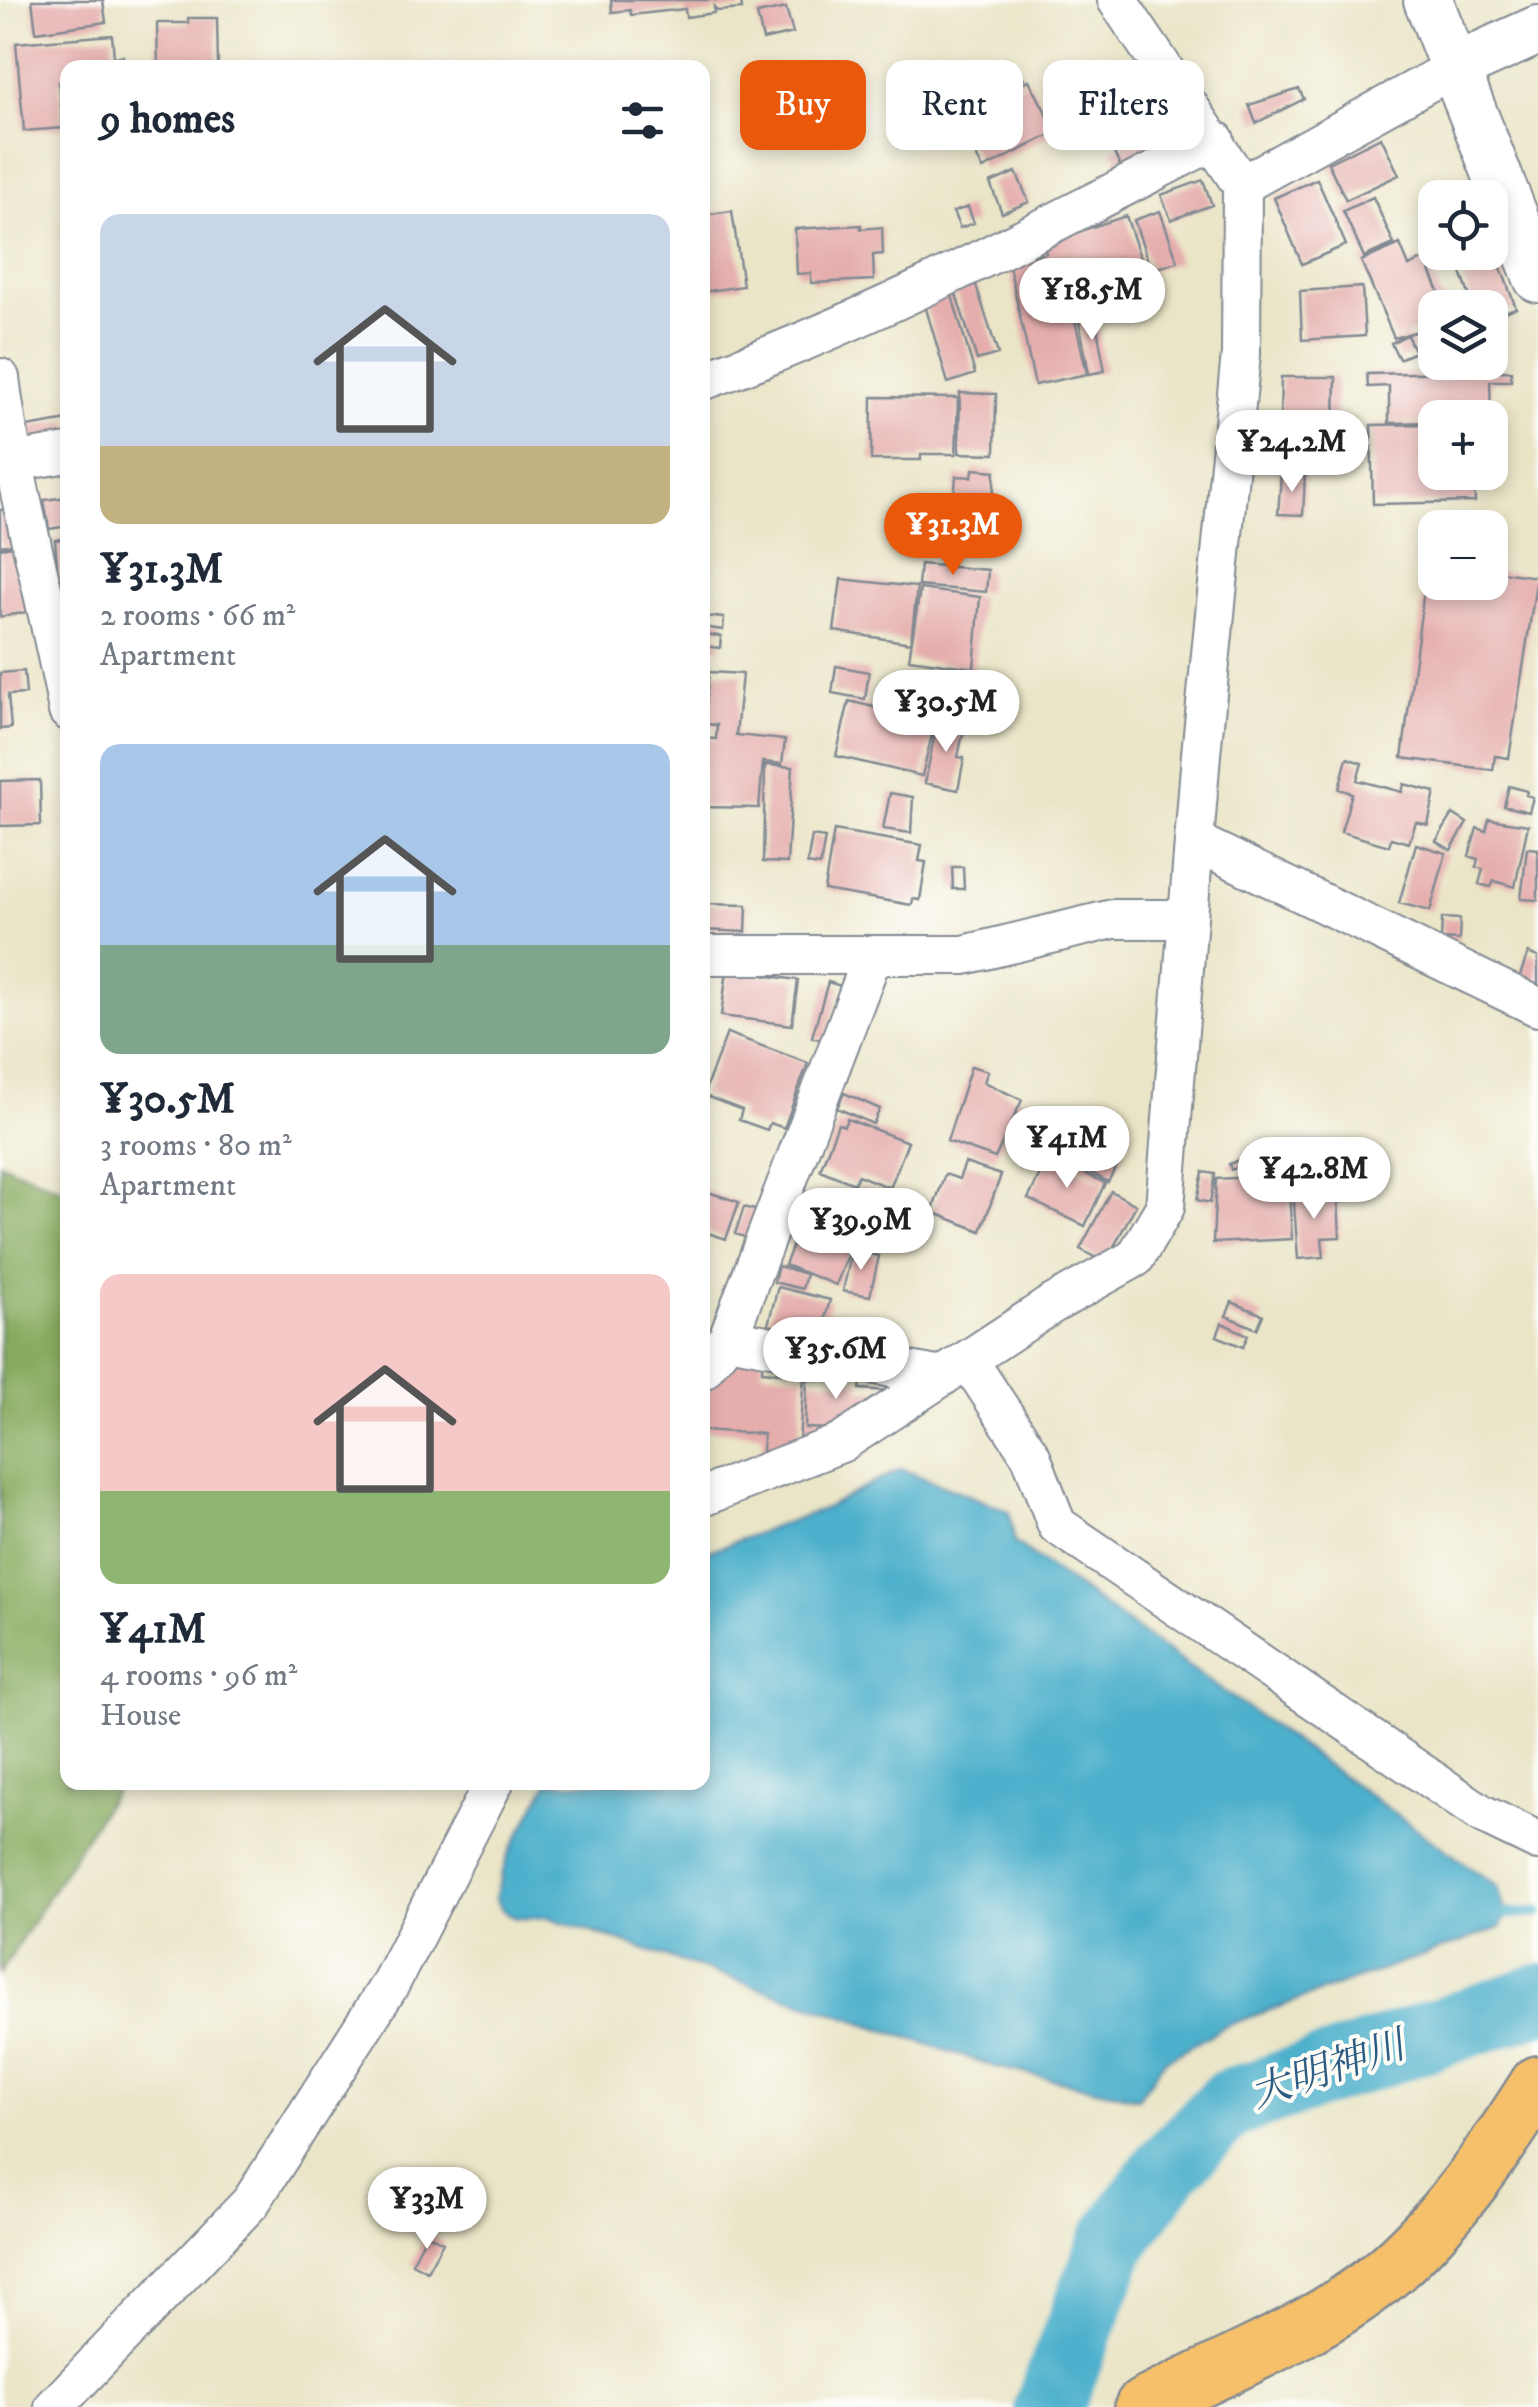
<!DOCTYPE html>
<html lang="en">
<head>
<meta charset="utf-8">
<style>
	:root { --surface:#fff; --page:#f6f6f7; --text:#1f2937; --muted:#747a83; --accent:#ea580c }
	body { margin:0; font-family:"IM FELL DW Pica","Noto Serif JP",serif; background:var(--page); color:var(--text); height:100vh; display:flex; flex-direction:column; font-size:38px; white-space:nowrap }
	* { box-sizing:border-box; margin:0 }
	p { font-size:32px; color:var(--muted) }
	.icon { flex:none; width:55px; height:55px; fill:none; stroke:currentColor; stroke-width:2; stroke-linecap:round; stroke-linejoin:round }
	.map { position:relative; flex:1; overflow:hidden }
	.side { position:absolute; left:60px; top:60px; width:650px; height:1730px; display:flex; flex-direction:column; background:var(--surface); border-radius:20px; box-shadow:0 5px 15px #0003 }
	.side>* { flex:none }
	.banner { position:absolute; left:740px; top:60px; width:648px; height:90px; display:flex; gap:20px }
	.buttons { position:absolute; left:1418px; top:180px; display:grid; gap:20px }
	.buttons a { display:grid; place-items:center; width:90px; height:90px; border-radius:20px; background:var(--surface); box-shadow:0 5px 15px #0003; font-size:50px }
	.price { position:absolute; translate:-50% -85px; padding:0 22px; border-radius:35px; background:#fff; color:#222; font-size:32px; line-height:65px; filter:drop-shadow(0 2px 5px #0008) }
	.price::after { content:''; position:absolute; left:50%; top:60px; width:30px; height:22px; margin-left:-15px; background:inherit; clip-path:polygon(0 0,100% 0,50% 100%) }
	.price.on { background:var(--accent); color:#fff }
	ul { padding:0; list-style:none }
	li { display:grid; align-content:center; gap:20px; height:530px; padding:0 40px }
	li span { display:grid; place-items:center; height:310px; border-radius:20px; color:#555 }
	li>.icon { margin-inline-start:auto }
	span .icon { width:180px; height:180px; fill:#fffc; stroke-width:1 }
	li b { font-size:42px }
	h2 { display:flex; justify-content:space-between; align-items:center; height:120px; padding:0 40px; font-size:42px }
	.chip { padding:0 35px; border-radius:20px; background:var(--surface); box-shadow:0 5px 15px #0003; font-size:35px; line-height:90px }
	.chip.on { background:var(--accent); color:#fff }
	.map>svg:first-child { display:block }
</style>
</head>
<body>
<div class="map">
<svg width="1538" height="2407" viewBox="0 0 1538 2407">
	<rect width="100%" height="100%" fill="#fdfcf7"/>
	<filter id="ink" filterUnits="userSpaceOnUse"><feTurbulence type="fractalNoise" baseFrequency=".01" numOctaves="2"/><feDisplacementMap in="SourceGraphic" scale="20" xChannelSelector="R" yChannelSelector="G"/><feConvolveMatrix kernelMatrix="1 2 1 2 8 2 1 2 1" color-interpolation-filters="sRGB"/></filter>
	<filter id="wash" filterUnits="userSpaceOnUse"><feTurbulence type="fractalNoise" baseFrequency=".0048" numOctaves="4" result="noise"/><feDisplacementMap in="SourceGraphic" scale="40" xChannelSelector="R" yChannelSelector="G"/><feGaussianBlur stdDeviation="2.25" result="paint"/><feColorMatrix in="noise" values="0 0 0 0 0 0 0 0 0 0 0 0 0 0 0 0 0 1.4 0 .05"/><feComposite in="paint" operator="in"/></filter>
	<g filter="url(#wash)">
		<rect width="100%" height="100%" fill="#eae5c7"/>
		<path fill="#87aa5e" stroke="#516c5e" stroke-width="2.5" d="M0,1163L67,1191L68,1782L119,1783L0,1974Z"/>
		<path fill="#4db0cc" stroke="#347095" stroke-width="2.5" d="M901,1469L1009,1511L1015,1543L1498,1887L1506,1914L1500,1928L1228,2025L1164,2061L1138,2098L996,2067L547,1917C523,1919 506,1923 495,1898L508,1855L548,1783L702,1782L703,1553L823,1509Z"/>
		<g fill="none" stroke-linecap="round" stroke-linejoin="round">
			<path stroke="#4db0cc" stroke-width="11" d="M1506,1914L1538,1912"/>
			<path stroke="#4db0cc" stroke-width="70" d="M1049,2407L1113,2243L1168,2167L1229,2104L1538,1999"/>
		</g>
		<g id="blocks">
			<path fill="#e5aead" d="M32,0H103L106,22L36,32Z
				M611,0H741L742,9L717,11L714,7V13L686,17L685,9L631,15L630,10L612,12Z
				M786,8L793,33L763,40L757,14Z
				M188,18H217L218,68H158L157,23H188Z
				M112,35L114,57L123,56L124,68H68V81L59,82L63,128L24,131L16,43Z
				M1018,68L1024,79L1000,91L994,79Z
				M1029,80L1056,132L983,169L956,116Z
				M1299,89L1304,99L1256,123L1249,105Z
				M1157,128L1169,154L1124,174L1112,149Z
				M1381,137L1399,175L1346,200L1328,163Z
				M1016,172L1029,202L1002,213L990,183Z
				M1317,179L1346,245L1302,264L1274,198Z
				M1203,180L1212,205L1171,220L1161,195Z
				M1373,197L1394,244L1364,257L1343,211Z
				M968,207L974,223L960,228L953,212Z
				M732,211L743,286L702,292V215Z
				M1160,211L1178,262L1151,270L1134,220Z
				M1126,216L1147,278L1070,297L1087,374L1035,385L1008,261L1046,253L1043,243Z
				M861,225V229L882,227L883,254L873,255L874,280L811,283V273L797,274L795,229Z
				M1490,238L1516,308L1490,317V308H1474L1454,254L1490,252Z
				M1400,244L1409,266L1425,259L1446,308H1435V326L1394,338L1361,261Z
				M975,282L998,354L977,360L954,288Z
				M1362,287L1365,336L1302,340L1300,291Z
				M922,295L941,299L952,296L975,374L948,383Z
				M1094,312L1105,371L1089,374L1078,315Z
				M1407,335L1415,352L1399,359L1391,343Z
				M1511,371V381H1490L1491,418H1435V422L1389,423V386L1368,387L1367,374Z
				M1281,377H1336L1334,467H1279Z
				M960,393L996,394L995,454L959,453Z
				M872,397L958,398L956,454H921V460H871Z
				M68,420V463L35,469L27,427Z
				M1435,424V472H1474L1475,502L1373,504L1371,425Z
				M973,469L995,471L992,515L969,513L970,499L954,498L956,476L972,477Z
				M1281,474L1305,476L1303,515L1278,514Z
				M68,497V526L49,529L44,500Z
				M6,509L12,544L0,546V510Z
				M68,538V585L59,586L55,540Z
				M13,546L27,612L0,617V548Z
				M1490,554L1496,555L1494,571L1537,577L1509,758L1495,756L1493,770L1402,758L1427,567L1435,568V582H1490Z
				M920,564L988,570L986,592L918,586Z
				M841,579L917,587L911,643L834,631Z
				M920,589L980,597L974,668L909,659Z
				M702,616L724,618L723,630L702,627Z
				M702,634L721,636L720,648L702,646Z
				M836,666L869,672L865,699L832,693Z
				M24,671L26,694L8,695L11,728L0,729V673Z
				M709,672L742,674L736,735L785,740L782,764L763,762L759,808L702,807V738L716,739L717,725L704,724Z
				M849,701L935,722L922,776L836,756Z
				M938,718L965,724L958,757L964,758L958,790L925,783Z
				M1347,758L1362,763L1357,780L1402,792L1404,784L1435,792L1428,825L1416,822L1409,843L1391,838L1389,846L1341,832L1352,793L1339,789Z
				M765,765L793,767L787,863L763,862Z
				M40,780L41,825L0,826V781Z
				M1509,786L1527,791L1526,795L1533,797L1529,812L1504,806Z
				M890,793L913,797L911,833L883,829Z
				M1453,814L1467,823L1451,850L1436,841Z
				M1489,819L1528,825L1515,887L1494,881L1491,887L1479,884L1483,869L1476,867L1478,859L1469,856L1477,828L1486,831Z
				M834,830L922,845L919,861L926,862L920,900L913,899L912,905L824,890Z
				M812,836L825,838L820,866L807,864Z
				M1416,844L1446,853L1430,911L1399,903Z
				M1527,848L1538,849V900L1521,899Z
				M952,867H963L964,889H953Z
				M702,904L747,905L746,932L702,930Z
				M1442,918L1460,919L1459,940L1441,939Z
				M1528,953L1538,957V989L1518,981Z
				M727,970L798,980L792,1025L721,1016Z
				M828,982L841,986L825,1041L812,1037Z
				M727,1033L808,1063L784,1128L770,1123L767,1130L739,1120L742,1110L703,1095Z
				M971,1066L988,1071L984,1082L1022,1100L995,1158L947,1141Z
				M844,1093L880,1109L873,1124L837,1108Z
				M847,1119L908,1142L890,1188L858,1175L854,1184L820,1170L838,1124L844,1126Z
				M1068,1120L1087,1132L1075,1151L1056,1139Z
				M1091,1135L1124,1152L1108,1182L1075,1164Z
				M1251,1155L1253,1162L1231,1170L1229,1164Z
				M1265,1155L1290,1161L1286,1175L1262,1170Z
				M1049,1156L1105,1183L1085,1226L1028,1199Z
				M965,1163L1001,1175L981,1231L932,1212L945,1174L959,1179Z
				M1203,1172L1215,1174L1210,1203L1197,1200Z
				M1288,1175L1292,1239L1213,1243L1216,1179Z
				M860,1186L889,1195L878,1229L850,1219Z
				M1317,1188L1318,1199L1338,1198L1340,1237L1322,1238L1324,1257L1298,1259L1293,1189Z
				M702,1190L739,1202L726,1239L702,1231Z
				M1111,1191L1136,1205L1105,1263L1080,1249Z
				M744,1207L769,1214L760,1242L735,1234Z
				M804,1217L855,1238L836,1285L785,1265Z
				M852,1250L879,1256L870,1296L843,1291Z
				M778,1266L806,1274L802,1289L774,1282Z
				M778,1287L830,1300L819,1341L767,1328Z
				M1232,1302L1263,1315L1257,1329L1226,1316Z
				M1222,1323L1248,1335L1243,1347L1217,1336Z
				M720,1352L763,1355L762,1371L804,1375L798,1454L762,1451L763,1434L702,1430V1376Z
				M807,1379L861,1381L860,1389L890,1391L838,1429L805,1428Z
				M427,2234L443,2242L427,2271L412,2263Z"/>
		</g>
	</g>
	<g filter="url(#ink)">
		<use href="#blocks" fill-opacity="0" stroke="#828a92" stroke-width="2.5"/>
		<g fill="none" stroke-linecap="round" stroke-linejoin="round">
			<defs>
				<path id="minor" d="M1242,185L1454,68
					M0,378C14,491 48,599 68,711
					M702,381C880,317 1047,226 1215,140
					M0,464L68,453
					M1194,841L1538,1007
					M702,955H964L1113,919H1187
					M728,1338L942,1377
					M968,1360L1031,1456L1057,1525L1482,1814L1538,1841
					M702,1370L728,1338L873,955
					M702,1497L841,1443L1051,1305L1135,1258L1165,1207L1201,754L1241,354L1242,185L1117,0
					M54,2407L251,2202L389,1986L494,1782"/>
				<path id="tertiary" d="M1428,0L1538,278
					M1454,68L1538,30"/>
				<path id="primary" d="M1143,2407C1216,2370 1317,2330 1379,2279C1444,2225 1493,2155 1538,2084"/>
			</defs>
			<use href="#minor" stroke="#828a92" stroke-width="42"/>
			<use href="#tertiary" stroke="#828a92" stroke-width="52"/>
			<use href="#primary" stroke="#828a92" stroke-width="60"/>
			<use href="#minor" stroke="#fff" stroke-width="38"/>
			<use href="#tertiary" stroke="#fff" stroke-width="48"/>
			<use href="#primary" stroke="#f6c06b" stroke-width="55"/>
		</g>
	</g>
	<g text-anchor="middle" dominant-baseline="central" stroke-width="8" stroke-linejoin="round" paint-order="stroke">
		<g font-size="40" font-style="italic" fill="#2c5c84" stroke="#fdfcf7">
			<text transform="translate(1328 2071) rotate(-19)">大明神川</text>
		</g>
	</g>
</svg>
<div class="buttons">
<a><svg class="icon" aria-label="locate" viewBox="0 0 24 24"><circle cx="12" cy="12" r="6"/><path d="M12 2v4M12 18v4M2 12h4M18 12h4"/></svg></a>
<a><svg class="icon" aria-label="layers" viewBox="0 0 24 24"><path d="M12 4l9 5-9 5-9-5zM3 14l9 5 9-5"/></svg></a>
<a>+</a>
<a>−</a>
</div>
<b class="price" style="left:1092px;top:343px">¥18.5M</b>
<b class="price" style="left:1292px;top:495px">¥24.2M</b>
<b class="price on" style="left:953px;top:578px">¥31.3M</b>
<b class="price" style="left:946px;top:755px">¥30.5M</b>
<b class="price" style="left:1067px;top:1191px">¥41M</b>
<b class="price" style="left:1314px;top:1222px">¥42.8M</b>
<b class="price" style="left:861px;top:1273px">¥39.9M</b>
<b class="price" style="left:836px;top:1402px">¥35.6M</b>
<b class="price" style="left:427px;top:2252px">¥33M</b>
<div class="banner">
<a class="chip on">Buy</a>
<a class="chip">Rent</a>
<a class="chip">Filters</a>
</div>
<section class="side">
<h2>9 homes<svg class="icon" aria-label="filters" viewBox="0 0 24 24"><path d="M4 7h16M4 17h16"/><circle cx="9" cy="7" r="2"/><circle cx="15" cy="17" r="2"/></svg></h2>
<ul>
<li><span style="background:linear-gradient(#c9d6e8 75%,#c2b280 0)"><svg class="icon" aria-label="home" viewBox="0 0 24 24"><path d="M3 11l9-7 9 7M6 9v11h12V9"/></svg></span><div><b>¥31.3M</b><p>2 rooms · 66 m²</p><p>Apartment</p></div></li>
<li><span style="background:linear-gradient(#a9c7e8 65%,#7fa58c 0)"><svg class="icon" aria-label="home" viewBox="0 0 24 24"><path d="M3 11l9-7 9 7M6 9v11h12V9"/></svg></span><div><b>¥30.5M</b><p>3 rooms · 80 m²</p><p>Apartment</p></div></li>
<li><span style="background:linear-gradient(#f6c9c9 70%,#8fb573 0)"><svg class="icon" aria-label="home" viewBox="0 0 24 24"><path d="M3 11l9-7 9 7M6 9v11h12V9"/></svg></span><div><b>¥41M</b><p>4 rooms · 96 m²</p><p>House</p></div></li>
</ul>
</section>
</div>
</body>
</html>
